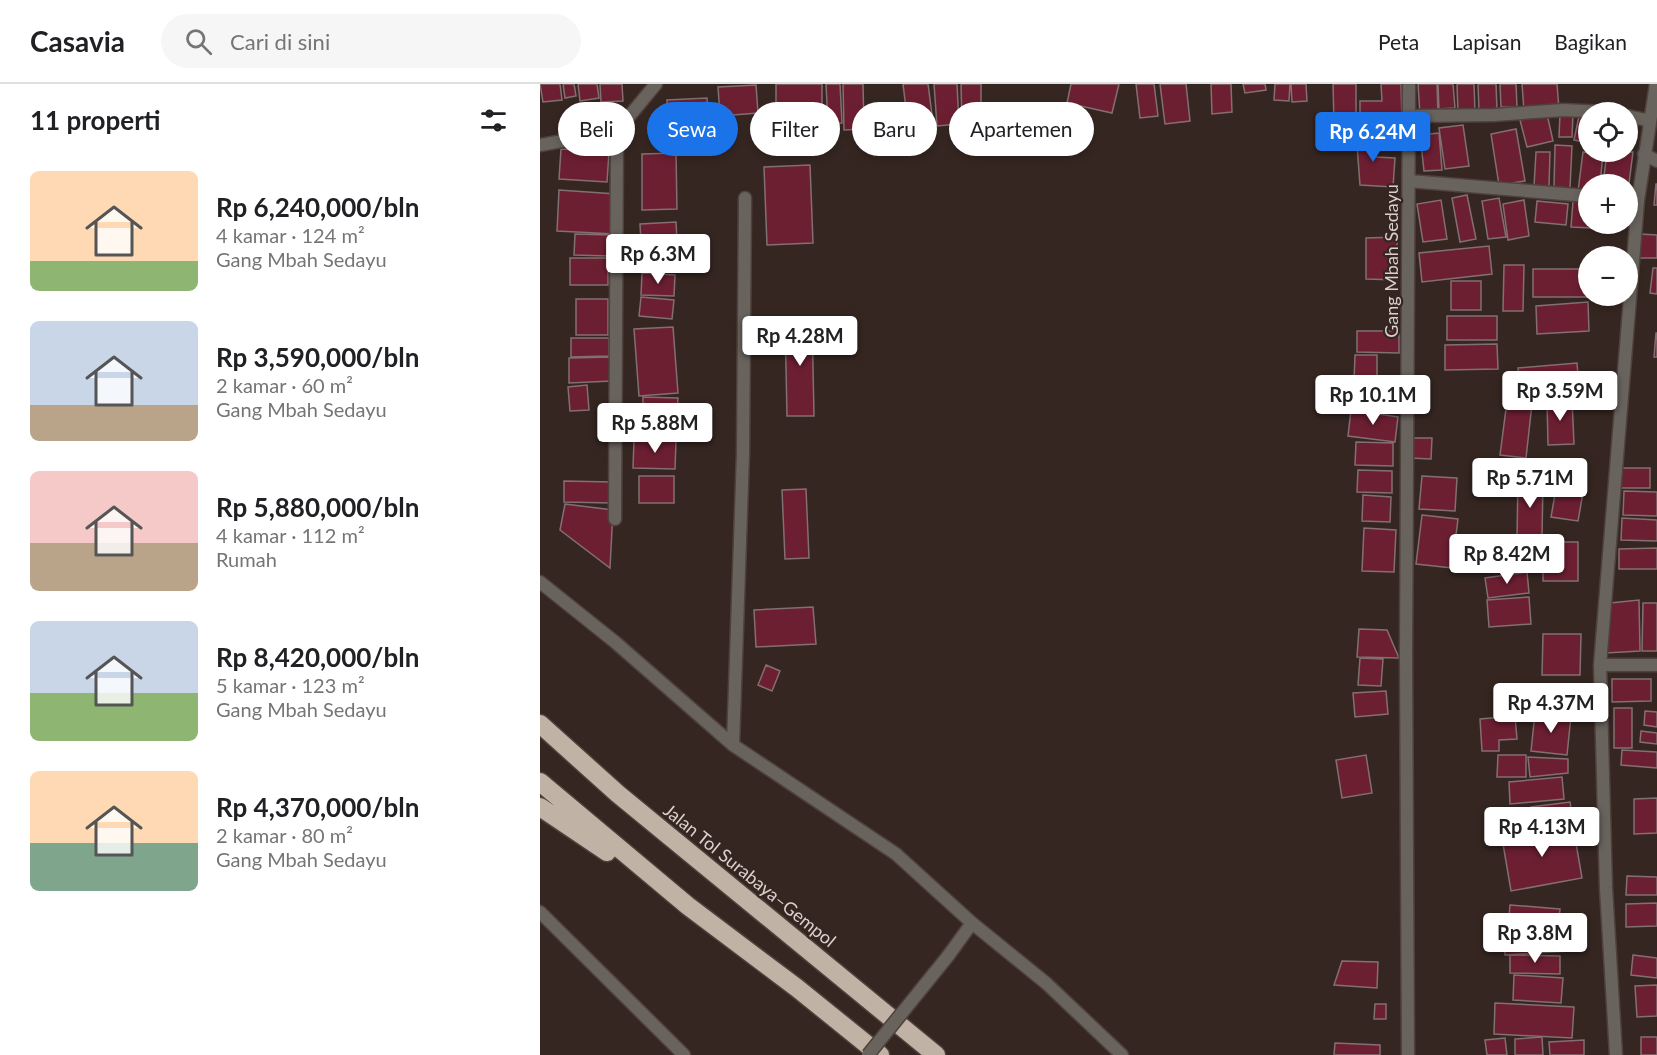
<!DOCTYPE html>
<html lang="id">
<head>
<meta charset="utf-8">
<style>
	:root { --surface:#fff; --page:#f6f6f6; --text:#202124; --muted:#757577; --line:#e0e0e0; --accent:#1a73e8 }
	body { margin:0; font-family:Lato,sans-serif; background:var(--page); color:var(--text); height:100vh; display:flex; flex-direction:column; font-size:22px; white-space:nowrap }
	* { box-sizing:border-box; margin:0 }
	p { font-size:20px; color:var(--muted) }
	.icon { flex:none; width:33px; height:33px; fill:none; stroke:currentColor; stroke-width:2; stroke-linecap:round; stroke-linejoin:round }
	.map { position:relative; flex:1; overflow:hidden }
	.side { display:flex; flex-direction:column; background:var(--surface); width:540px }
	.side>* { flex:none }
	.top-card { position:absolute; left:18px; top:18px; width:570px; height:54px; display:flex; gap:12px }
	.buttons { position:absolute; left:1038px; top:18px; display:grid; gap:12px }
	.buttons a { display:grid; place-items:center; width:60px; height:60px; border-radius:50%; background:var(--surface); box-shadow:0 3px 9px #0003; font-size:30px }
	.price { position:absolute; translate:-50% -51px; padding:0 14px; border-radius:6px; background:#fff; color:#222; font-size:20px; line-height:39px; filter:drop-shadow(0 2px 3px #0008) }
	.price::after { content:''; position:absolute; left:50%; top:36px; width:18px; height:14px; margin-left:-9px; background:inherit; clip-path:polygon(0 0,100% 0,50% 100%) }
	.price.current { background:var(--accent); color:#fff }
	ul { padding:0; list-style:none }
	li { display:flex; align-items:center; gap:18px; height:150px; padding:0 30px }
	li span { display:grid; place-items:center; flex:none; width:168px; height:120px; border-radius:9px; color:#555 }
	li>.icon { margin-inline-start:auto }
	span .icon { width:72px; height:72px; fill:#fffc; stroke-width:1 }
	li b { font-size:26px }
	h2 { display:flex; justify-content:space-between; align-items:center; height:72px; padding:0 30px; font-size:26px }
	.pill { padding:0 21px; border-radius:27px; background:var(--surface); box-shadow:0 3px 9px #0003; font-size:21px; line-height:54px }
	.pill.current { background:var(--accent); color:#fff }
	header { display:flex; align-items:center; gap:36px; box-sizing:border-box; height:84px; padding:0 30px; background:var(--surface); border-bottom:2px solid var(--line) }
	header strong { font-size:28px }
	nav { display:flex; gap:33px; margin-inline-start:auto; font-size:21px }
	.search { width:420px; height:54px; background:var(--page); display:flex; align-items:center; gap:15px; box-sizing:border-box; padding:0 21px; border-radius:33px; color:var(--muted); font-size:22px }
	main { display:flex; flex:1; min-height:0 }
	.map>svg:first-child { display:block }
</style>
</head>
<body>
<header>
<strong>Casavia</strong>
<div class="search"><svg class="icon" aria-label="search" viewBox="0 0 24 24"><circle cx="10" cy="10" r="6"/><path d="M15 15l6 6"/></svg>Cari di sini</div>
<nav><a>Peta</a><a>Lapisan</a><a>Bagikan</a></nav>
</header>
<main>
<section class="side">
<h2>11 properti<svg class="icon" aria-label="filters" viewBox="0 0 24 24"><path d="M4 7h16M4 17h16"/><circle cx="9" cy="7" r="2"/><circle cx="15" cy="17" r="2"/></svg></h2>
<ul>
<li><span style="background:linear-gradient(#ffd9b3 75%,#8fb573 0)"><svg class="icon" aria-label="home" viewBox="0 0 24 24"><path d="M3 11l9-7 9 7M6 9v11h12V9"/></svg></span><div><b>Rp 6,240,000/bln</b><p>4 kamar · 124 m²</p><p>Gang Mbah Sedayu</p></div></li>
<li><span style="background:linear-gradient(#c9d6e8 70%,#b9a48a 0)"><svg class="icon" aria-label="home" viewBox="0 0 24 24"><path d="M3 11l9-7 9 7M6 9v11h12V9"/></svg></span><div><b>Rp 3,590,000/bln</b><p>2 kamar · 60 m²</p><p>Gang Mbah Sedayu</p></div></li>
<li><span style="background:linear-gradient(#f6c9c9 60%,#b9a48a 0)"><svg class="icon" aria-label="home" viewBox="0 0 24 24"><path d="M3 11l9-7 9 7M6 9v11h12V9"/></svg></span><div><b>Rp 5,880,000/bln</b><p>4 kamar · 112 m²</p><p>Rumah</p></div></li>
<li><span style="background:linear-gradient(#c9d6e8 60%,#8fb573 0)"><svg class="icon" aria-label="home" viewBox="0 0 24 24"><path d="M3 11l9-7 9 7M6 9v11h12V9"/></svg></span><div><b>Rp 8,420,000/bln</b><p>5 kamar · 123 m²</p><p>Gang Mbah Sedayu</p></div></li>
<li><span style="background:linear-gradient(#ffd9b3 60%,#7fa58c 0)"><svg class="icon" aria-label="home" viewBox="0 0 24 24"><path d="M3 11l9-7 9 7M6 9v11h12V9"/></svg></span><div><b>Rp 4,370,000/bln</b><p>2 kamar · 80 m²</p><p>Gang Mbah Sedayu</p></div></li>
</ul>
</section>
<div class="map">
<svg width="1117" height="971" viewBox="0 0 1117 971">
	<rect width="100%" height="100%" fill="#352621"/>
	<path fill="#6d1f32" stroke="#836f71" stroke-width="1.5" d="M0,0H20L22,16L3,18Z
		M23,0H34L36,12L25,14Z
		M38,0H57L59,14L40,17Z
		M60,0H82L83,17L61,18Z
		M236,0H282V43L236,44Z
		M286,0H300L302,39L288,40Z
		M303,0H323L324,45L304,46Z
		M363,0H388L393,38L368,41Z
		M394,0H417L419,40L397,42Z
		M421,0H441V39L422,40Z
		M531,0H579L572,29L527,19Z
		M596,0H614L618,32L600,34Z
		M620,0H646L650,37L625,40Z
		M671,0H691L692,28L672,30Z
		M703,0H725L726,6L705,9Z
		M735,0H750L749,17L734,16Z
		M751,0H766L767,17L752,18Z
		M793,0H816V39L794,40Z
		M841,0H861L862,38H820V17H842Z
		M878,0H897L898,30L880,31Z
		M898,0H913L915,24L899,25Z
		M917,0H934L935,28L918,29Z
		M938,0H956L957,26L939,27Z
		M960,0H976L977,23H961Z
		M982,0H1017L1019,25L984,27Z
		M216,1L218,29L180,32L178,3Z
		M167,14L169,48L128,51L127,16Z
		M1007,30L1013,57L987,63L980,36Z
		M1020,30H1033L1032,53H1019Z
		M1039,32L1048,33V59L1034,56Z
		M1088,38L1097,39L1094,60L1088,59Z
		M923,41L929,82L905,85L899,44Z
		M976,45L985,97L959,101L951,50Z
		M834,47L836,73L855,74L853,103L820,101L816,48Z
		M899,49L902,86L884,87L880,51Z
		M1015,61L1032,62L1030,104L1014,103Z
		M21,65L69,68L67,98L19,95Z
		M996,68H1010L1009,103L994,102Z
		M1043,68L1063,70L1060,100H1048V108L1038,107Z
		M1067,68H1093L1088,107V100H1063Z
		M136,69L137,125L102,126V70Z
		M270,81L273,159L227,161L224,83Z
		M1116,100H1117V121H1114Z
		M19,106L76,110L75,150L17,147Z
		M927,111L936,155L920,158L912,114Z
		M959,114L966,153L948,155L942,117Z
		M901,116L907,155L883,158L877,120Z
		M984,116L989,152L968,156L963,120Z
		M997,117L1028,120L1026,141L995,138Z
		M1033,117L1048,118V140H1075L1074,145L1031,143Z
		M136,138L137,157L101,159L100,140Z
		M35,150L71,151L70,172L34,171Z
		M1100,150L1117,151V174H1099Z
		M857,153V196L826,195V154Z
		M949,162L952,190L882,198L879,169Z
		M103,166L133,167L132,184L102,183Z
		M30,174H68V201H30Z
		M964,181H984L983,227H963Z
		M1113,184H1117V210L1110,209Z
		M993,185H1048L1050,213H993Z
		M102,189L135,191L134,212L101,211Z
		M911,197H941V226H911Z
		M101,213L134,216L132,235L99,232Z
		M36,215H68V251H36Z
		M1048,218L1049,247L997,250L996,222Z
		M907,232H957V256H907Z
		M272,233L274,332H247L245,234Z
		M133,243L138,309L99,312L94,245Z
		M817,247H859V269L817,268Z
		M1116,249H1117V273H1114Z
		M31,254H69V272L31,273Z
		M957,260L958,285L905,286V261Z
		M815,271H837V297H814Z
		M72,273V297L29,299V274Z
		M1037,279L1039,304L980,309L978,284Z
		M820,300L859,303L857,325L818,321Z
		M47,301L49,326L30,327L28,303Z
		M103,313L138,314L137,328L103,327Z
		M1032,315L1034,360L1008,361L1007,316Z
		M967,317L992,320L986,374L960,371Z
		M811,326L858,333L855,358L808,352Z
		M869,354H892L891,375L869,374Z
		M94,356L136,357L135,385L93,384Z
		M816,358L853,359V382L815,381Z
		M1077,384H1110V404H1077Z
		M818,386L852,387V409L817,408Z
		M99,392H134V419H99Z
		M882,392L917,394L915,427L879,425Z
		M978,396L1003,397L1002,453H977Z
		M24,397L72,398V419L24,418Z
		M1017,399L1044,403L1038,437L1011,433Z
		M266,405L269,474L245,475L242,406Z
		M1084,407L1117,408V432L1083,431Z
		M823,411L851,413L850,438L822,437Z
		M25,420L73,426L70,484L20,446Z
		M882,431L918,435L912,484L876,480Z
		M1082,434L1117,436V457L1081,456Z
		M824,444L856,446L854,488L822,487Z
		M1003,458H1038V497H1003Z
		M1117,464V485H1079V465Z
		M987,488L989,509L948,514L945,494Z
		M989,513L991,540L949,543L947,516Z
		M1099,516L1100,567L1066,569L1070,519Z
		M1103,519H1117V567H1102Z
		M273,523L276,560L216,563L214,526Z
		M819,545L847,546L859,574L817,573Z
		M1003,550H1041L1040,591H1002Z
		M820,574L843,575L841,602L818,601Z
		M226,581L240,587L232,607L218,601Z
		M1072,595H1111V617L1072,618Z
		M846,607L848,630L815,633L813,609Z
		M1074,624H1092V664H1074Z
		M1105,627L1117,628V643L1104,641Z
		M995,629L1031,632L1027,671L991,667Z
		M975,632L977,655L959,656V667H942L940,635Z
		M1101,647L1117,649V660L1100,658Z
		M1082,666L1117,668V684L1081,681Z
		M826,671L832,709L802,714L796,676Z
		M958,671H986V693H957Z
		M988,673L1028,675V689L990,693Z
		M1022,693L1024,715L970,720L969,698Z
		M1117,714V749L1094,750V715Z
		M1030,718L1033,737L994,742L991,723Z
		M1033,742L1042,794L971,807L962,754Z
		M1087,792L1117,793V811H1086Z
		M1117,819V842L1086,843V820Z
		M970,821L1020,825L1018,848L968,844Z
		M1026,851L1028,867L965,871L964,856Z
		M970,871L1020,872V890L970,889Z
		M1093,871L1117,874V894L1091,891Z
		M802,877L838,878L837,904L794,901Z
		M974,891L1023,894L1021,919L973,916Z
		M1117,901V932L1097,933L1095,902Z
		M955,919L1034,923L1032,954L954,950Z
		M835,920H846V935H834Z
		M1002,953L1003,971H975V955Z
		M1101,953H1117V971H1101Z
		M965,954L967,971H947L945,956Z
		M1044,956V971H1010L1009,958Z
		M795,959L840,961V971H794Z"/>
	<g fill="none" stroke-linecap="round" stroke-linejoin="round">
		<defs>
			<path id="minor" d="M869,32L954,31L1023,26L1065,28
				M1088,32L1110,37
				M0,61L77,47L116,0
				M1104,70L1117,77
				M869,97L1048,112
				M75,435L77,47
				M0,498L75,558L193,661L356,770L432,839
				M1060,581H1117
				M193,661L203,369L205,114
				M0,828L144,971
				M408,872L432,839L506,899L582,971
				M868,971L866,571L869,0
				M1076,971L1066,804L1060,581L1098,116L1116,0"/>
			<path id="motorway" d="M0,640L78,710L396,971
				M0,698L148,822L257,904L340,971
				M0,723L67,768"/>
		</defs>
		<use href="#minor" stroke="#4f413c" stroke-width="15"/>
		<use href="#motorway" stroke="#4f413c" stroke-width="21"/>
		<use href="#minor" stroke="#69635e" stroke-width="12"/>
		<use href="#motorway" stroke="#c0b2a4" stroke-width="18"/>
		<defs>
			<path id="minor-bridge" d="M328,971L408,872"/>
		</defs>
		<use href="#minor-bridge" stroke="#4f413c" stroke-width="15" stroke-linecap="butt"/>
		<use href="#minor-bridge" stroke="#69635e" stroke-width="12"/>
	</g>
	<g text-anchor="middle" dominant-baseline="central" stroke-width="4.5" stroke-linejoin="round" paint-order="stroke">
		<g font-size="18" fill="#dad0cc" stroke="#352621">
			<text transform="translate(851 177) rotate(-90)">Gang Mbah Sedayu</text>
			<text transform="translate(210 791) rotate(39)">Jalan Tol Surabaya–Gempol</text>
		</g>
	</g>
</svg>
<div class="buttons">
<a><svg class="icon" aria-label="locate" viewBox="0 0 24 24"><circle cx="12" cy="12" r="6"/><path d="M12 2v4M12 18v4M2 12h4M18 12h4"/></svg></a>
<a>+</a>
<a>−</a>
</div>
<b class="price current" style="left:833px;top:79px">Rp 6.24M</b>
<b class="price" style="left:118px;top:201px">Rp 6.3M</b>
<b class="price" style="left:260px;top:283px">Rp 4.28M</b>
<b class="price" style="left:1020px;top:338px">Rp 3.59M</b>
<b class="price" style="left:833px;top:342px">Rp 10.1M</b>
<b class="price" style="left:115px;top:370px">Rp 5.88M</b>
<b class="price" style="left:990px;top:425px">Rp 5.71M</b>
<b class="price" style="left:967px;top:501px">Rp 8.42M</b>
<b class="price" style="left:1011px;top:650px">Rp 4.37M</b>
<b class="price" style="left:1002px;top:774px">Rp 4.13M</b>
<b class="price" style="left:995px;top:880px">Rp 3.8M</b>
<div class="top-card">
<a class="pill">Beli</a>
<a class="pill current">Sewa</a>
<a class="pill">Filter</a>
<a class="pill">Baru</a>
<a class="pill">Apartemen</a>
</div>
</div>
</main>
</body>
</html>
